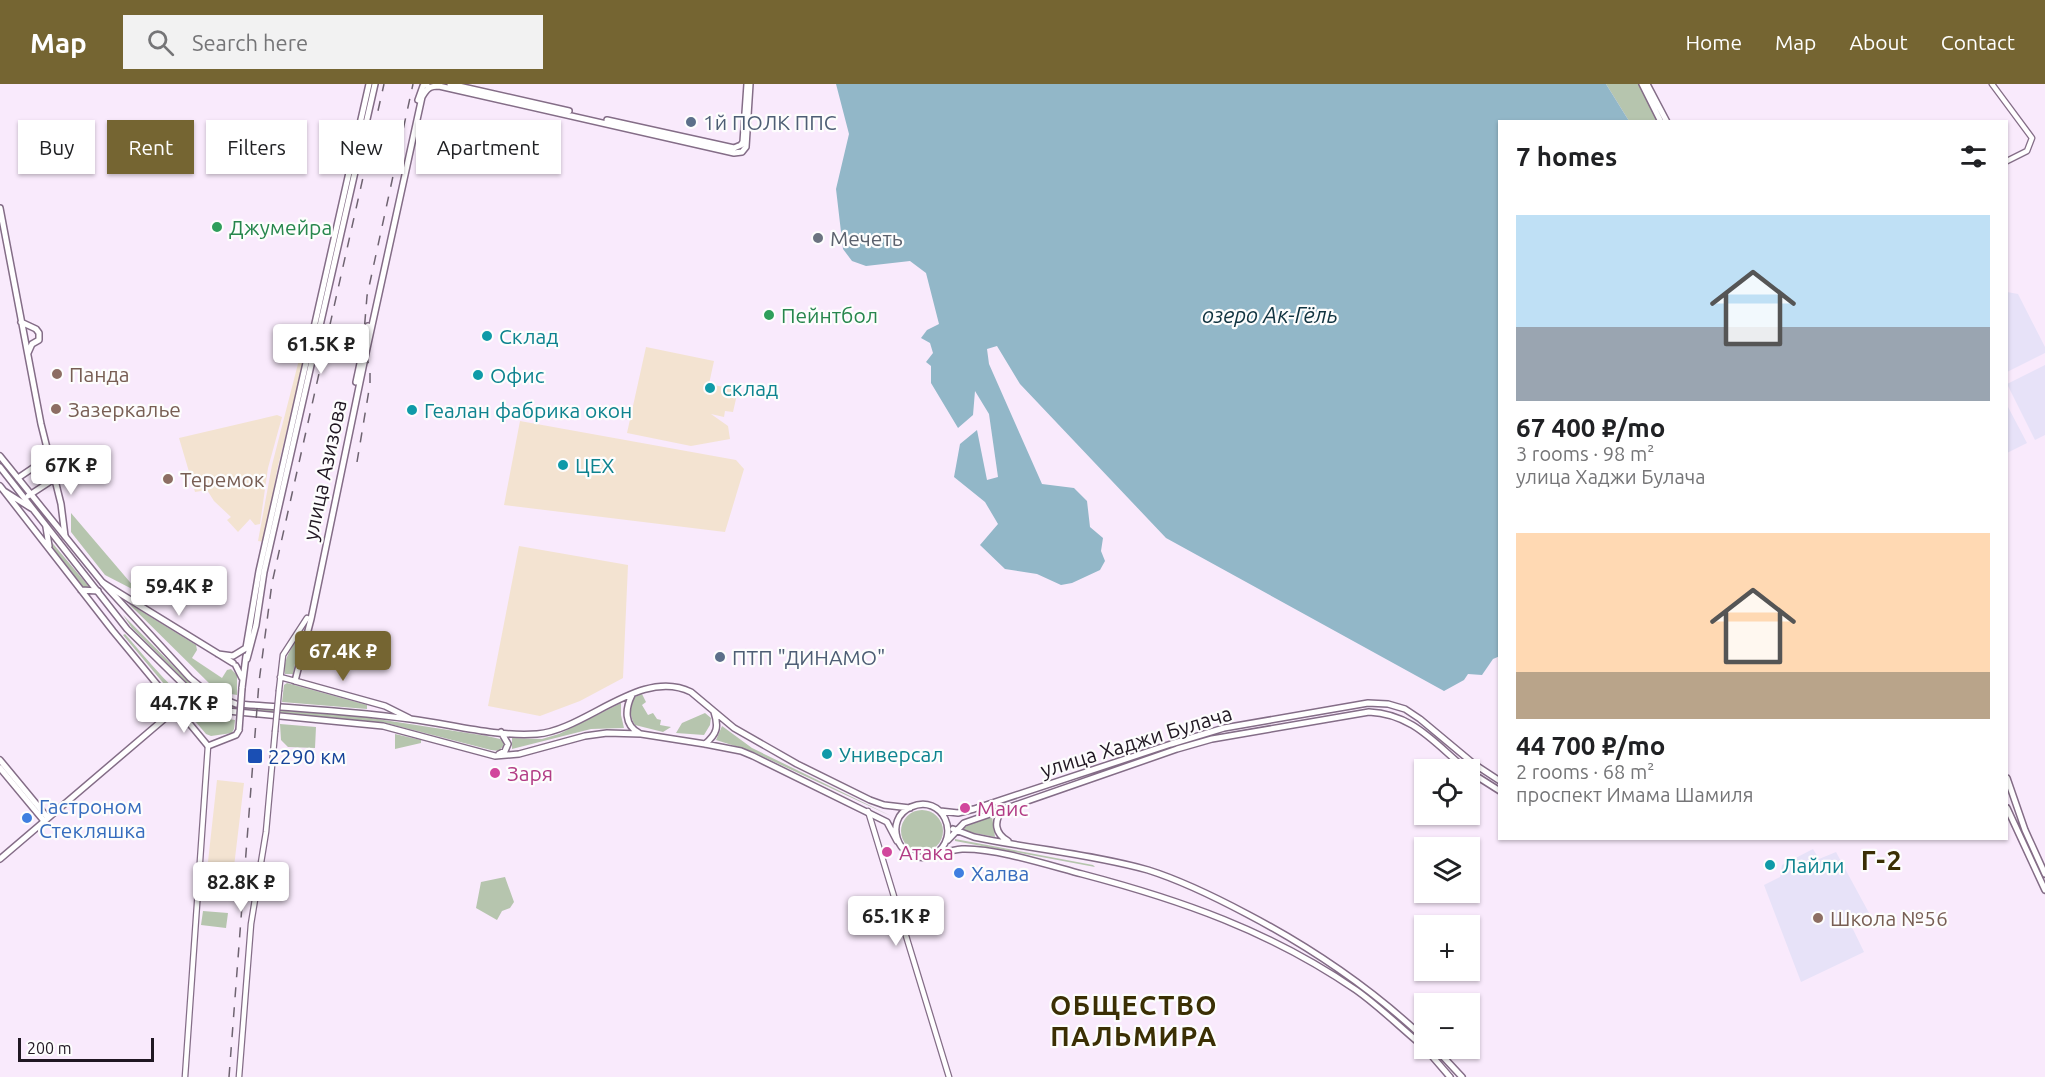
<!DOCTYPE html>
<html lang="en">
<head>
<meta charset="utf-8">
<style>
	:root { --surface:#fff; --page:#f2f2f2; --text:#202124; --muted:#757577; --accent:#756532 }
	body { margin:0; font-family:Ubuntu,sans-serif; background:var(--page); color:var(--text); height:100vh; display:flex; flex-direction:column; font-size:22px; white-space:nowrap }
	* { box-sizing:border-box; margin:0 }
	p { font-size:20px; color:var(--muted) }
	.icon { flex:none; width:33px; height:33px; fill:none; stroke:currentColor; stroke-width:2; stroke-linecap:round; stroke-linejoin:round }
	.map { position:relative; flex:1; overflow:hidden }
	.details { position:absolute; left:1498px; top:36px; width:510px; height:720px; display:flex; flex-direction:column; background:var(--surface); border-radius:0px; box-shadow:0 2px 4px #0004 }
	.details>* { flex:none }
	.banner { position:absolute; left:18px; top:36px; width:570px; height:54px; display:flex; gap:12px }
	.buttons { position:absolute; left:1414px; top:675px; display:grid; gap:12px }
	.buttons a { display:grid; place-items:center; width:66px; height:66px; border-radius:0px; background:var(--surface); box-shadow:0 2px 4px #0004; font-size:30px }
	.scale { position:absolute; left:18px; bottom:15px; width:136px; box-sizing:border-box; padding-left:6px; border:3px solid #201722; border-top:0; font-size:16px; line-height:21px; white-space:nowrap; color:#201722; -webkit-text-stroke:4px #fdfdfd; paint-order:stroke }
	.price { position:absolute; translate:-50% -51px; padding:0 14px; border-radius:6px; background:#fff; color:#222; font-size:20px; line-height:39px; filter:drop-shadow(0 2px 3px #0008) }
	.price::after { content:''; position:absolute; left:50%; top:36px; width:18px; height:14px; margin-left:-9px; background:inherit; clip-path:polygon(0 0,100% 0,50% 100%) }
	.price.active { background:var(--accent); color:#fff }
	ul { padding:0; list-style:none }
	li { display:grid; align-content:center; gap:12px; height:318px; padding:0 18px }
	li span { display:grid; place-items:center; height:186px; border-radius:0px; color:#555 }
	li>.icon { margin-inline-start:auto }
	span .icon { width:108px; height:108px; fill:#fffc; stroke-width:1 }
	li b { font-size:26px }
	h2 { display:flex; justify-content:space-between; align-items:center; height:72px; padding:0 18px; font-size:26px }
	.pill { padding:0 21px; border-radius:0px; background:var(--surface); box-shadow:0 2px 4px #0004; font-size:21px; line-height:54px }
	.pill.active { background:var(--accent); color:#fff }
	header { display:flex; align-items:center; gap:36px; box-sizing:border-box; height:84px; padding:0 30px; background:var(--accent); color:#fff }
	header strong { font-size:28px }
	nav { display:flex; gap:33px; margin-inline-start:auto; font-size:21px }
	.search { width:420px; height:54px; background:var(--page); display:flex; align-items:center; gap:15px; box-sizing:border-box; padding:0 21px; border-radius:0px; color:var(--muted); font-size:22px }
	.map>svg:first-child { display:block }
</style>
</head>
<body>
<header>
<strong>Map</strong>
<div class="search"><svg class="icon" aria-label="search" viewBox="0 0 24 24"><circle cx="10" cy="10" r="6"/><path d="M15 15l6 6"/></svg>Search here</div>
<nav><a>Home</a><a>Map</a><a>About</a><a>Contact</a></nav>
</header>
<div class="map">
<svg width="2045" height="993" viewBox="0 0 2045 993">
	<rect width="100%" height="100%" fill="#f9eafc"/>
	<path fill="#f3e3d1" d="M646,263L714,277L709,300L738,306L733,328L725,327L724,333L711,330L728,342L730,355L691,362L627,349Z
		M301,268L306,269L278,382L264,458L258,457L272,381Z
		M277,331L282,333L268,384L260,440L255,441L250,435L238,448L227,436L231,433L214,417L207,406L195,408L179,354Z
		M520,337L736,376L744,385L725,448L504,421Z
		M519,462L628,481L623,594L580,617L540,632L488,622Z
		M217,696L244,699L230,816L204,814Z"/>
	<path fill="#e7e2f8" d="M2007,208L2018,210L2045,263V269L2007,288Z
		M2045,281V351L2035,356L2007,300Z
		M2007,321L2027,359L2007,369Z
		M1813,765L1819,775L1836,768L1869,829L1850,839L1864,868L1801,898L1764,801L1780,793L1782,781Z"/>
	<path fill="#b6c5ae" d="M1606,0H1639L1658,37H1629Z
		M71,429L135,504L134,506L105,491L71,448Z
		M49,455L91,505L84,504L50,461Z
		M128,519L196,561L197,566L192,574L222,594L227,586L231,585L237,591V611L225,609L214,604Z
		M123,531L198,607L207,614L232,623L358,632L487,652L500,655L504,658V661L499,667L491,666L386,639L232,625L219,622L197,609L132,544Z
		M125,550C148,576 177,614 207,629C216,634 226,635 235,636L234,645L232,649L211,652L206,650L123,551Z
		M298,554L300,555L293,590H285C282,577 291,565 298,554Z
		M287,599L367,621V625L282,618L284,601Z
		M642,610L646,618L642,621L648,631L653,629L657,635L661,636L660,641L671,643L663,648L635,641C629,632 630,623 635,613Z
		M621,619V631L624,644L591,645L512,665V654L542,655L559,650Z
		M705,629L711,634L710,641L704,651L676,649L682,639Z
		M280,640L316,643L315,664L288,663L281,656Z
		M722,642L752,664L893,733L751,667L716,656Z
		M395,650L421,656V659L395,665Z
		M901 747a21 21 0 1 1 42 0a21 21 0 1 1-42 0Z
		M992,732L995,753L969,748L962,744Z
		M955,755L1093,781L1095,783L955,757Z
		M505,793L514,818L510,824L502,827L497,836L476,824L481,798Z
		M203,827L228,829L226,844L201,841Z"/>
	<path fill="#92b7c8" d="M836,0H1606L1629,37L1500,38V572L1493,575L1482,591L1468,590L1464,596L1444,607L1166,454L1020,300L997,262L987,265L989,280L1042,400L1074,404L1087,417L1090,443L1103,454L1101,467L1105,477L1100,486L1072,499L1061,501L1037,490L1005,485L980,461L998,440L985,418L954,393L960,360L977,346L987,396L998,393L989,330L975,307L973,331L958,344L931,299V282L926,278L933,269L930,259L921,254L927,246L939,240L926,189L910,177L866,182L852,177L843,165L836,105L849,50Z"/>
	<g fill="none" stroke-linecap="round" stroke-linejoin="round">
		<defs>
			<path id="tertiary" d="M1992,0L2032,54L2027,67L2007,77
				M280,593L295,597
				M279,606L283,571L307,534
				M868,727L949,993
				M185,993L208,662
				M239,993L251,840L266,748L275,648"/>
			<path id="secondary" d="M450,0L569,27
				M418,16L423,2L427,0
				M607,36L734,64L741,61L743,58L747,0
				M0,124L41,340L61,420L65,452
				M21,238L36,245L39,249V256L32,260L28,269
				M356,298L368,242
				M18,394L49,373
				M0,402L4,407L31,424
				M4,407L113,547L208,662L236,651L239,646
				M28,412L54,395
				M46,443L49,462
				M103,499L233,579
				M81,506L98,507
				M218,570L233,572L246,564L259,487L369,0
				M247,575L256,541L264,488L375,0
				M236,582L242,594
				M242,604L246,572
				M409,634L385,622L295,597L311,535L366,269L422,13C427,4 430,2 439,2L734,69L742,68L746,63L750,0
				M0,676L48,734
				M0,684L44,737
				M2007,694L2025,746L2045,790
				M2007,724L2045,806
				M0,775L177,624"/>
			<path id="primary" d="M1642,0L1661,38
				M1647,0L1667,38
				M0,372L102,498L190,594L208,609L236,620C294,624 352,627 410,635C451,640 494,653 537,650C586,646 641,583 691,608L734,644L797,680L870,716L884,721L910,724
				M0,383L127,545L195,612L203,620L217,626L383,642L495,672L519,670L585,652L607,649L641,650L705,660L741,667L753,672L887,738L897,757
				M632,611C625,625 624,641 639,649
				M705,660C717,650 719,643 714,628
				M499,670L505,667L508,660L501,648
				M1470,688L1500,707
				M1003,726C993,737 995,750 1008,757
				M940,727L958,729L974,725L1171,660L1224,644L1368,619L1388,620L1405,625L1420,635L1474,680L1500,697
				M953,745L974,753C1031,765 1091,770 1148,786C1183,797 1215,813 1247,830C1312,864 1372,905 1425,955
				M948,756L964,739L1177,665L1212,655L1369,628C1413,630 1434,659 1467,686
				M934,771C963,752 942,709 911,723C883,735 897,778 927,773C939,771 949,766 962,765C996,764 1048,781 1082,790C1181,816 1270,847 1356,906C1380,923 1402,945 1425,964
				M1425,964L1450,993
				M1435,964L1462,993"/>
		</defs>
		<use href="#tertiary" stroke="#846d87" stroke-width="7"/>
		<use href="#secondary" stroke="#846d87" stroke-width="8"/>
		<use href="#primary" stroke="#846d87" stroke-width="8"/>
		<use href="#tertiary" stroke="#fff" stroke-width="4.5"/>
		<use href="#secondary" stroke="#fff" stroke-width="5"/>
		<use href="#primary" stroke="#fff" stroke-width="5"/>
		<path stroke="#6e6370" stroke-width="1.5" stroke-dasharray="10 10" stroke-linecap="butt" d="M357,378L370,300V285L363,261L367,212L413,0
			M229,993L259,598L272,499L384,0"/>
		<defs>
			<path id="tertiary-bridge" d="M275,648L279,606"/>
			<path id="secondary-bridge" d="M239,646L242,604"/>
		</defs>
		<use href="#tertiary-bridge" stroke="#846d87" stroke-width="7" stroke-linecap="butt"/>
		<use href="#secondary-bridge" stroke="#846d87" stroke-width="8" stroke-linecap="butt"/>
		<use href="#tertiary-bridge" stroke="#fff" stroke-width="4.5"/>
		<use href="#secondary-bridge" stroke="#fff" stroke-width="5"/>
	</g>
	<g fill="#5c6f8a" stroke="#fdfdfd" stroke-width="2">
		<circle cx="691" cy="38" r="6"/>
		<circle cx="720" cy="573" r="6"/>
	</g>
	<g fill="#2e9e5b" stroke="#fdfdfd" stroke-width="2">
		<circle cx="217" cy="143" r="6"/>
		<circle cx="769" cy="231" r="6"/>
	</g>
	<circle fill="#6b7280" stroke="#fdfdfd" stroke-width="2" cx="818" cy="154" r="6"/>
	<g fill="#0f9aa8" stroke="#fdfdfd" stroke-width="2">
		<circle cx="487" cy="252" r="6"/>
		<circle cx="478" cy="291" r="6"/>
		<circle cx="710" cy="304" r="6"/>
		<circle cx="412" cy="326" r="6"/>
		<circle cx="563" cy="381" r="6"/>
		<circle cx="827" cy="670" r="6"/>
		<circle cx="1770" cy="781" r="6"/>
	</g>
	<g fill="#8d6e63" stroke="#fdfdfd" stroke-width="2">
		<circle cx="57" cy="290" r="6"/>
		<circle cx="56" cy="325" r="6"/>
		<circle cx="168" cy="395" r="6"/>
		<circle cx="1818" cy="834" r="6"/>
	</g>
	<rect fill="#1a4fb4" stroke="#fdfdfd" stroke-width="2" x="247" y="664" width="16" height="16" rx="3"/>
	<g fill="#d1479c" stroke="#fdfdfd" stroke-width="2">
		<circle cx="495" cy="689" r="6"/>
		<circle cx="965" cy="724" r="6"/>
		<circle cx="887" cy="768" r="6"/>
	</g>
	<g fill="#3f7fe0" stroke="#fdfdfd" stroke-width="2">
		<circle cx="27" cy="734" r="6"/>
		<circle cx="959" cy="789" r="6"/>
	</g>
	<g text-anchor="middle" dominant-baseline="central" stroke-width="4.5" stroke-linejoin="round" paint-order="stroke">
		<g font-size="21" fill="#4e5e75" stroke="#fdfdfd" text-anchor="start">
			<text x="703" y="38">1й ПОЛК ППС</text>
			<text x="732" y="573">ПТП "ДИНАМО"</text>
		</g>
		<g font-size="21" fill="#27864d" stroke="#fdfdfd" text-anchor="start">
			<text x="229" y="143">Джумейра</text>
			<text x="781" y="231">Пейнтбол</text>
		</g>
		<g font-size="21" fill="#5b616d" stroke="#fdfdfd" text-anchor="start">
			<text x="830" y="154">Мечеть</text>
		</g>
		<g font-size="21" fill="#0d838f" stroke="#fdfdfd" text-anchor="start">
			<text x="499" y="252">Склад</text>
			<text x="490" y="291">Офис</text>
			<text x="722" y="304">склад</text>
			<text x="424" y="326">Геалан фабрика окон</text>
			<text x="575" y="381">ЦЕХ</text>
			<text x="839" y="670">Универсал</text>
			<text x="1782" y="781">Лайли</text>
		</g>
		<g font-size="21" fill="#785e54" stroke="#fdfdfd" text-anchor="start">
			<text x="69" y="290">Панда</text>
			<text x="68" y="325">Зазеркалье</text>
			<text x="180" y="395">Теремок</text>
			<text x="1830" y="834">Школа №56</text>
		</g>
		<g font-size="21" fill="#201722" stroke="#fdfdfd">
			<text transform="translate(324 386) rotate(-78)">улица Азизова</text>
			<text transform="translate(1136 657) rotate(-17)">улица Хаджи Булача</text>
		</g>
		<g font-size="21" fill="#164399" stroke="#fdfdfd" text-anchor="start">
			<text x="268" y="672">2290 км</text>
		</g>
		<g font-size="21" fill="#b23c85" stroke="#fdfdfd" text-anchor="start">
			<text x="507" y="689">Заря</text>
			<text x="977" y="724">Маис</text>
			<text x="899" y="768">Атака</text>
		</g>
		<g font-size="21" fill="#366cbe" stroke="#fdfdfd" text-anchor="start">
			<text x="39" y="722">Гастроном<tspan x="39" dy="24">Стекляшка</tspan></text>
			<text x="971" y="789">Халва</text>
		</g>
		<g font-size="22" font-style="italic" fill="#103340" stroke="#fdfdfd">
			<text x="1270" y="230">озеро Ак-Гёль</text>
		</g>
		<g font-size="27" font-weight="bold" letter-spacing="1.5" fill="#3b2f04" stroke="#fdfdfd">
			<text x="1882" y="776">Г-2</text>
			<text x="1134" y="921">ОБЩЕСТВО<tspan x="1134" dy="31">ПАЛЬМИРА</tspan></text>
		</g>
	</g>
</svg>
<div class="buttons">
<a><svg class="icon" aria-label="locate" viewBox="0 0 24 24"><circle cx="12" cy="12" r="6"/><path d="M12 2v4M12 18v4M2 12h4M18 12h4"/></svg></a>
<a><svg class="icon" aria-label="layers" viewBox="0 0 24 24"><path d="M12 4l9 5-9 5-9-5zM3 14l9 5 9-5"/></svg></a>
<a>+</a>
<a>−</a>
</div>
<div class="scale">200 m</div>
<b class="price" style="left:321px;top:291px">61.5K ₽</b>
<b class="price" style="left:71px;top:412px">67K ₽</b>
<b class="price" style="left:179px;top:533px">59.4K ₽</b>
<b class="price active" style="left:343px;top:598px">67.4K ₽</b>
<b class="price" style="left:184px;top:650px">44.7K ₽</b>
<b class="price" style="left:241px;top:829px">82.8K ₽</b>
<b class="price" style="left:896px;top:863px">65.1K ₽</b>
<div class="banner">
<a class="pill">Buy</a>
<a class="pill active">Rent</a>
<a class="pill">Filters</a>
<a class="pill">New</a>
<a class="pill">Apartment</a>
</div>
<section class="details">
<h2>7 homes<svg class="icon" aria-label="filters" viewBox="0 0 24 24"><path d="M4 7h16M4 17h16"/><circle cx="9" cy="7" r="2"/><circle cx="15" cy="17" r="2"/></svg></h2>
<ul>
<li><span style="background:linear-gradient(#bfe0f5 60%,#9aa5b1 0)"><svg class="icon" aria-label="home" viewBox="0 0 24 24"><path d="M3 11l9-7 9 7M6 9v11h12V9"/></svg></span><div><b>67 400 ₽/mo</b><p>3 rooms · 98 m²</p><p>улица Хаджи Булача</p></div></li>
<li><span style="background:linear-gradient(#ffd9b3 75%,#b9a48a 0)"><svg class="icon" aria-label="home" viewBox="0 0 24 24"><path d="M3 11l9-7 9 7M6 9v11h12V9"/></svg></span><div><b>44 700 ₽/mo</b><p>2 rooms · 68 m²</p><p>проспект Имама Шамиля</p></div></li>
</ul>
</section>
</div>
</body>
</html>
